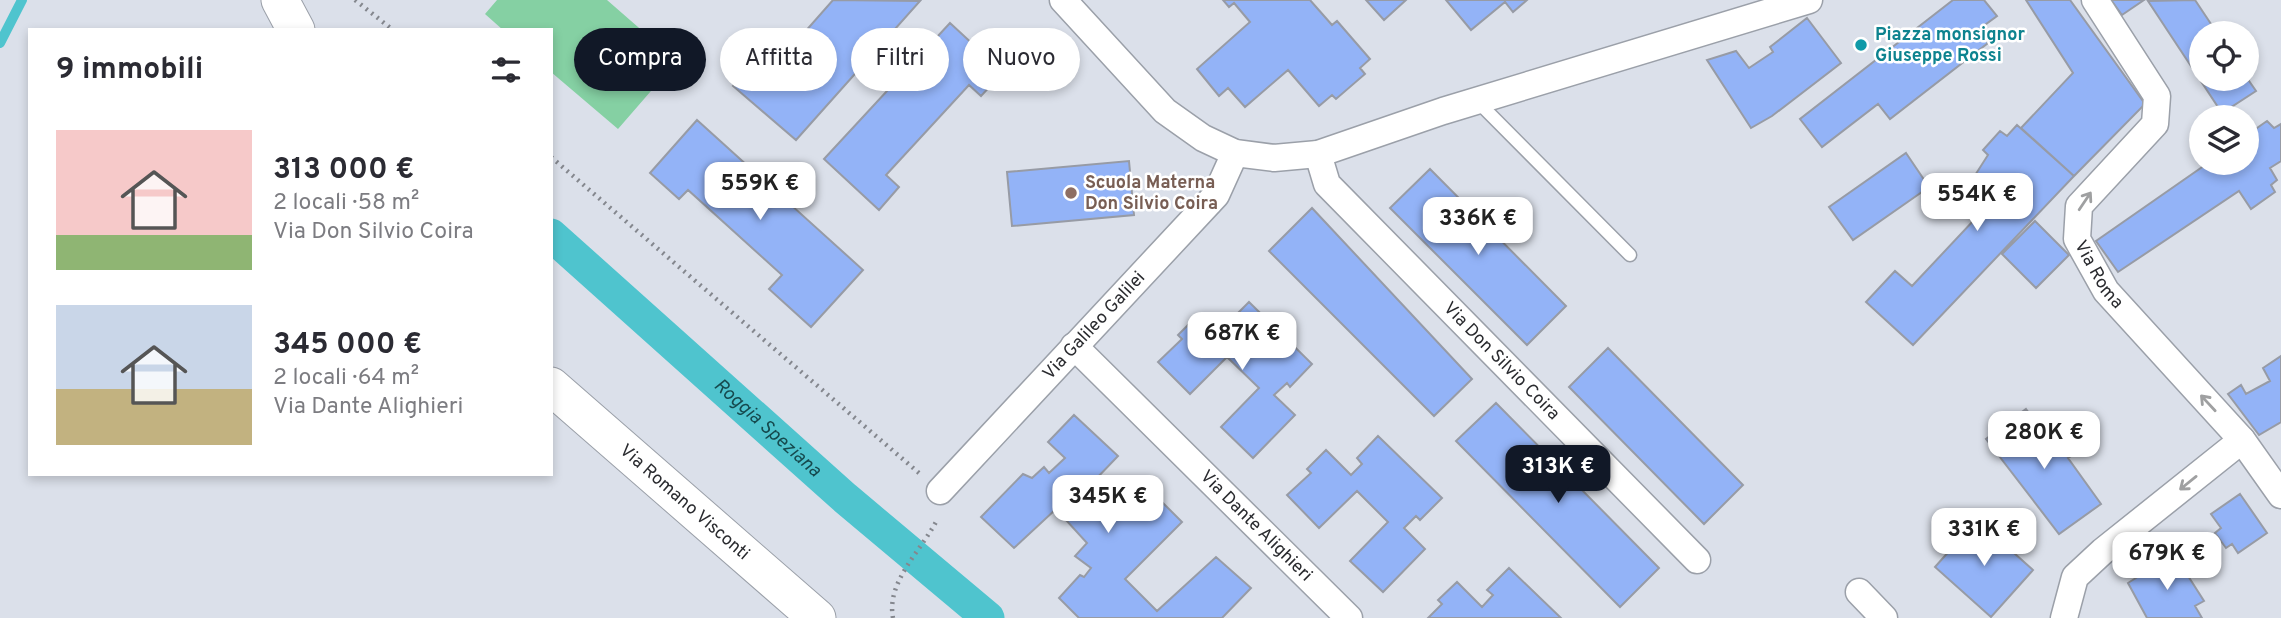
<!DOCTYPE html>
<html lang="it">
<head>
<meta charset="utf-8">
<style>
	:root { --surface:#fff; --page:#f2f2f3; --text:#2b2b33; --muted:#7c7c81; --accent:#111827 }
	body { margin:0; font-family:Overpass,sans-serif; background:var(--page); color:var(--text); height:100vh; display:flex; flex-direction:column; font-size:26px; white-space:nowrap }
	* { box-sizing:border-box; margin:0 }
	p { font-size:23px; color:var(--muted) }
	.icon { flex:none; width:38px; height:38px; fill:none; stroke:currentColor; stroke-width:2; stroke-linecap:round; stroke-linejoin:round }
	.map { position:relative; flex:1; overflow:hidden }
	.sheet { position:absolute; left:28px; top:28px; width:525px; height:448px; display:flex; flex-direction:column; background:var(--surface); border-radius:0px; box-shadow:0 4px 10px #0003 }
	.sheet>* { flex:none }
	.banner { position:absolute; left:574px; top:28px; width:665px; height:63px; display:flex; gap:14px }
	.fabs { position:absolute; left:2189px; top:21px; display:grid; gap:14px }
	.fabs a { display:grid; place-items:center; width:70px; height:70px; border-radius:50%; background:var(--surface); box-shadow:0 4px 10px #0003; font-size:35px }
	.price { position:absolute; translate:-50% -60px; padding:0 16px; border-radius:14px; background:#fff; color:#222; font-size:23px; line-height:46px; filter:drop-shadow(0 2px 4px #0008) }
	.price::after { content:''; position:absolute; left:50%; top:42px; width:21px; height:16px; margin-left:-10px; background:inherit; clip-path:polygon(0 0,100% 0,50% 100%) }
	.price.on { background:var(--accent); color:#fff }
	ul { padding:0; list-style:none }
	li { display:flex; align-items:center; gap:21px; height:175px; padding:0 28px }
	li span { display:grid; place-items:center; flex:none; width:196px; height:140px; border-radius:0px; color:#555 }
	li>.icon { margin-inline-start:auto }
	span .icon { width:84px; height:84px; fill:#fffc; stroke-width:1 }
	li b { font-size:30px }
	h2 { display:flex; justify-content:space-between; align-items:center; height:84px; padding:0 28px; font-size:30px }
	.tag { padding:0 24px; border-radius:32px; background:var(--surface); box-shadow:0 4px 10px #0003; font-size:24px; line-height:63px }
	.tag.on { background:var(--accent); color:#fff }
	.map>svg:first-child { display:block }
</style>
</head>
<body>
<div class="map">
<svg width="2281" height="618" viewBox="0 0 2281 618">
	<rect width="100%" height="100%" fill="#dbe0ea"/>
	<path fill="#85d0a3" d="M497,0H607L677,61L618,129L551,72V30H503L485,14Z"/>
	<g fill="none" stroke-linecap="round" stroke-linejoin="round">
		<path stroke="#4fc4ce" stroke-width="10" d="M0,43L22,0"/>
		<path stroke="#4fc4ce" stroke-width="33" id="s1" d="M551,235L845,498L988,618"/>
	</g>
	<path fill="#93b3f7" stroke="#979ba5" stroke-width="2" d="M833,0L920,1L796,140L733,86L761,55L774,67Z
		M1223,0H1310L1332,25L1337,21L1370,59L1360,68L1365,74L1336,99L1332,95L1319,106L1288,70L1245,107L1228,88L1219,96L1197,69L1250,22L1234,3L1229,7Z
		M1366,0H1406L1384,20Z
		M1446,0H1527L1513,12L1505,2L1471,30Z
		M1953,0H1984L1997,16L1978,30L1988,43L1890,119L1878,104L1822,147L1800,119Z
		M2026,0H2070L2145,104L2074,176L2021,128L2073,73Z
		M2111,0H2144L2122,15Z
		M2195,0L2217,33H2202V79L2247,78L2256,91L2222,113L2148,1Z
		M1807,18L1841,63L1772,116L1751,128L1707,60L1736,51L1749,68L1773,52L1770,47Z
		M950,23L1003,72L981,96L969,85L886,175L899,187L879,210L824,159Z
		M697,120L863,270L811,327L769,289L782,275L688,190L679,199L650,173Z
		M2267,121L2274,128L2281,124V161L2270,168L2277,180L2271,185L2275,192L2251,209L2239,191L2118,272L2096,241L2208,163H2247V135Z
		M2017,125L2074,176L1913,345L1866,302L1895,271L1912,286L1990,203L1970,183L1988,155L1983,150L2000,131L2007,136Z
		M1906,153L1929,187L1853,240L1829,207Z
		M1129,161L1134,215L1012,226L1007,172Z
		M1430,169L1566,306L1527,345L1390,208Z
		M1312,208L1472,379L1434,416L1269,251Z
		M2035,221L2069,255L2036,288L2002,254Z
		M1249,302L1312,364L1290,387L1287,383L1274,395L1295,415L1253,458L1221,427L1259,388L1227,357L1190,394L1158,362L1182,339L1178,335L1196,317L1221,341L1233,330L1227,324Z
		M1608,348L1743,485L1704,524L1569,387Z
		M2281,356V422L2259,435L2228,394L2241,385L2246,394L2270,381L2263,368Z
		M1496,403L1659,568L1620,607L1456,441Z
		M2026,409L2051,442L2057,436L2073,455L2068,458L2101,504L2059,534L1986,439Z
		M1074,415L1118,456L1094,481L1124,510L1149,489L1182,522L1125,579L1157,611L1216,557L1251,588L1222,618H1079L1059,598L1080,575L1084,577L1091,568L1075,556L1087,543L1056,509L1014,548L981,517L1023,474L1032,478L1044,467L1049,473L1065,458L1048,442Z
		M1378,436L1442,498L1420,520L1416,516L1404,528L1425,549L1383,592L1350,561L1388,522L1357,491L1319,528L1287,495L1311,473L1307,469L1326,450L1351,475L1362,464L1357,458Z
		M2240,494L2267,533L2238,553L2232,544L2226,548L2215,533L2221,528L2211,514Z
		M1977,520L2033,570L1991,617L1935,567Z
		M2174,554L2204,601L2195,606L2202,618H2147L2128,583Z
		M1509,568L1561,618H1428L1442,604L1438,600L1457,582L1482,607L1493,595L1487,590Z"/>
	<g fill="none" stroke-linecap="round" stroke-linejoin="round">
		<defs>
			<path id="lane" d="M1477,101L1630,255"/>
			<g id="street">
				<path d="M1063,0L1165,111L1203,138L1235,153L1274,158L1318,154L1443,111L1809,0"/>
				<path id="s2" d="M2095,0L2157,96L2155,124L2079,206L2077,239L2106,291L2242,440L2281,495"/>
				<path id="s3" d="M1318,154L1327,184L1697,560"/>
				<path id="s4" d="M1074,346L1349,618"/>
				<path id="s5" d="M940,491L1216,195L1235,153"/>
				<path d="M1859,592L1884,618"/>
				<path d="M2064,618L2075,577L2103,551L2242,440"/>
			</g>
			<g id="secondary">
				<path d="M280,0L296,30"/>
				<path id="s6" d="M551,386L817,618"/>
			</g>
		</defs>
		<use href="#lane" stroke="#9ba0a9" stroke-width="15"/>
		<use href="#street" stroke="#9ba0a9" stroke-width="29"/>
		<use href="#secondary" stroke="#9ba0a9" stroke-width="39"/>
		<path stroke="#84878e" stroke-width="4.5" stroke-dasharray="2 5" stroke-linecap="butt" d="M355,0L393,30
			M551,157L919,473
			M893,618C886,582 921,551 937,520"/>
		<use href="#lane" stroke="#fff" stroke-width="12"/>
		<use href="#street" stroke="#fff" stroke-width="26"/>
		<use href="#secondary" stroke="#fff" stroke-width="37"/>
	</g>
	<defs><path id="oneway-shaft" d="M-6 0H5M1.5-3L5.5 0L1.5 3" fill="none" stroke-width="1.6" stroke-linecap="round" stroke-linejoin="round" transform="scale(1.75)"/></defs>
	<g stroke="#9fa0a1">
		<use href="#oneway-shaft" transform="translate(2085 201) rotate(-56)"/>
		<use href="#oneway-shaft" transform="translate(2208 403) rotate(-133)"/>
		<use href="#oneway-shaft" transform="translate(2188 483) rotate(141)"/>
	</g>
	<circle fill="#0f9aa8" stroke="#fff" stroke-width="2.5" cx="1861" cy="45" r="7"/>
	<circle fill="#8d6e63" stroke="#fff" stroke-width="2.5" cx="1071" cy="193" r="7"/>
	<g text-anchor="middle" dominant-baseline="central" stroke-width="5" stroke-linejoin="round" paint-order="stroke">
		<g font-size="18" font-weight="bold" fill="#0d838f" stroke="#fff" text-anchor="start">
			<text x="1875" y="35">Piazza monsignor<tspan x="1875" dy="21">Giuseppe Rossi</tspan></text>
		</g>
		<g font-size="18" font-weight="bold" fill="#785e54" stroke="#fff" text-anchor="start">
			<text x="1085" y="183">Scuola Materna<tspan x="1085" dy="21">Don Silvio Coira</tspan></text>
		</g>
		<g font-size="18" fill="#2a2b2f" stroke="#fff">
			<text stroke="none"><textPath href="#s2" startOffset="329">Via Roma</textPath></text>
			<text stroke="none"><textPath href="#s5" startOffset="226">Via Galileo Galilei</textPath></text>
			<text stroke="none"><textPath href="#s3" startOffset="280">Via Don Silvio Coira</textPath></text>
			<text stroke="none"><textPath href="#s6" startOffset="177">Via Romano Visconti</textPath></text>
			<text stroke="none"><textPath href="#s4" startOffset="256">Via Dante Alighieri</textPath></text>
		</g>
		<g font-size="19" font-style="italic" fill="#164a4e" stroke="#fff">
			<text stroke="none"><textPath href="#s1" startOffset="290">Roggia Speziana</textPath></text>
		</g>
	</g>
</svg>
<div class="fabs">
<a><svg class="icon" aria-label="locate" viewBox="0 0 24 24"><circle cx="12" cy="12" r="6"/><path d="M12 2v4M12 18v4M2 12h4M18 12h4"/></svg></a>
<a><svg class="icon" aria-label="layers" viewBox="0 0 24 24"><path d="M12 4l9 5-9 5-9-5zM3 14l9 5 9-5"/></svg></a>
</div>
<b class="price" style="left:760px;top:222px">559K €</b>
<b class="price" style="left:1977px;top:233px">554K €</b>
<b class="price" style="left:1478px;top:257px">336K €</b>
<b class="price" style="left:1242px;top:372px">687K €</b>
<b class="price" style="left:2044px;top:471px">280K €</b>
<b class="price on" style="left:1558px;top:505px">313K €</b>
<b class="price" style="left:1108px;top:535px">345K €</b>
<b class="price" style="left:1984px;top:568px">331K €</b>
<b class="price" style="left:2167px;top:592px">679K €</b>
<div class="banner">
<a class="tag on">Compra</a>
<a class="tag">Affitta</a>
<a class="tag">Filtri</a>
<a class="tag">Nuovo</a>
</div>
<section class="sheet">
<h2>9 immobili<svg class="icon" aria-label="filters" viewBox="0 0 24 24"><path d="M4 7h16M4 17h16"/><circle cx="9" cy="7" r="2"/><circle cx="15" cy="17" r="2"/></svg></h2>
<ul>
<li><span style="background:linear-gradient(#f6c9c9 75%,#8fb573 0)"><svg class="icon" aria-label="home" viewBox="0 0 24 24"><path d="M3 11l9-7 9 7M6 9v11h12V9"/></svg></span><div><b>313 000 €</b><p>2 locali · 58 m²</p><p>Via Don Silvio Coira</p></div></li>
<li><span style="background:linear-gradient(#c9d6e8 60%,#c2b280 0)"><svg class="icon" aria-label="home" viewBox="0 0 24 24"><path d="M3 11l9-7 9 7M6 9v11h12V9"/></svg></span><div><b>345 000 €</b><p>2 locali · 64 m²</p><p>Via Dante Alighieri</p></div></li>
</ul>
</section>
</div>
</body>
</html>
